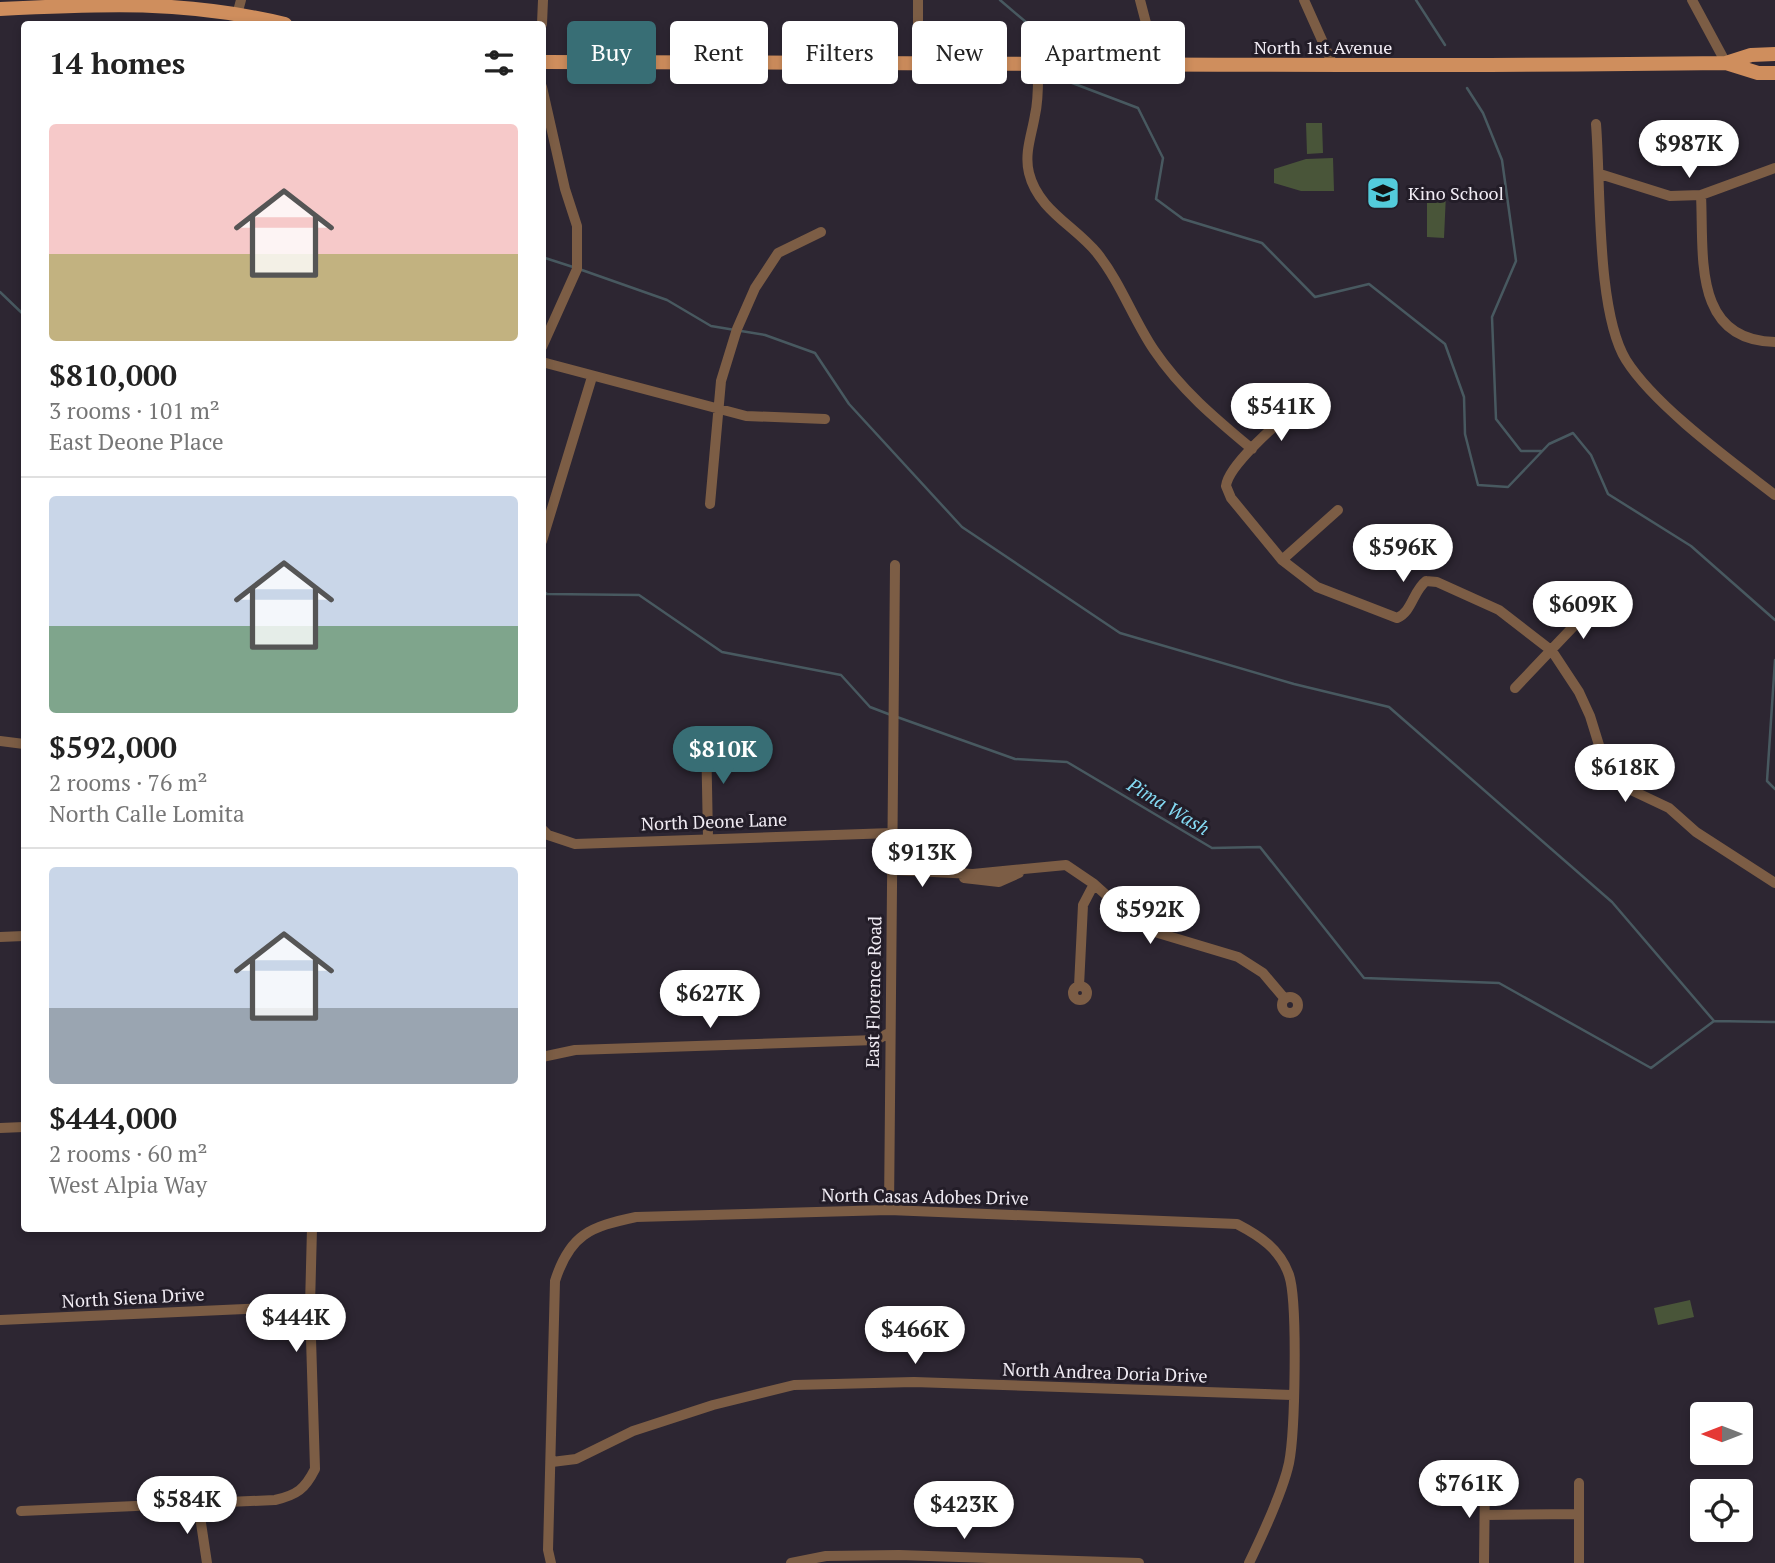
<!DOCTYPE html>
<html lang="en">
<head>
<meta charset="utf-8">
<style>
	:root { --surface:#fff; --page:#f2f2f2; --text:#222; --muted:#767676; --line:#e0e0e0; --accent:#386e75 }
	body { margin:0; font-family:"PT Serif",serif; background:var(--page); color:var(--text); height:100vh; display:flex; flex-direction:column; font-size:26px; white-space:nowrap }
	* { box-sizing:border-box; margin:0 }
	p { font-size:23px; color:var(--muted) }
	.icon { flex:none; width:38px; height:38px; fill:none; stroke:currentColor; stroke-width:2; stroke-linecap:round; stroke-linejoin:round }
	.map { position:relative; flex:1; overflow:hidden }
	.details { position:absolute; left:21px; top:21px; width:525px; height:1211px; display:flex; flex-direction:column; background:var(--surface); border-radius:7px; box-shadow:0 4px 10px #0003 }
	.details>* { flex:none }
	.guide { position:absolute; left:567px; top:21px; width:665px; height:63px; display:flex; gap:14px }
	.needle { width:46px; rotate:270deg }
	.buttons { position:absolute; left:1690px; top:1402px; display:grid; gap:14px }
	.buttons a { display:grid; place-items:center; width:63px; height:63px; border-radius:7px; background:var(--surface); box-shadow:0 4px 10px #0003; font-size:35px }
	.price { position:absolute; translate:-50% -60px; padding:0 16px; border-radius:24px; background:#fff; color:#222; font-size:23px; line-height:46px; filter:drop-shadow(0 2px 4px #0008) }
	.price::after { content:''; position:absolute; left:50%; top:42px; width:21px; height:16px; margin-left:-10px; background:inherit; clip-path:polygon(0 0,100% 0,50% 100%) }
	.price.selected { background:var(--accent); color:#fff }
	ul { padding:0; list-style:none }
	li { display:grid; align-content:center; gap:14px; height:371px; padding:0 28px }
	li+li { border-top:2px solid var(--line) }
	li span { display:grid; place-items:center; height:217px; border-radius:7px; color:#555 }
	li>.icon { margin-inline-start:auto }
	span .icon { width:126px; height:126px; fill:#fffc; stroke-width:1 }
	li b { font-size:30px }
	h2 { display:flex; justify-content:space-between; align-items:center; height:84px; padding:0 28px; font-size:30px }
	.chip { padding:0 24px; border-radius:7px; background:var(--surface); box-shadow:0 4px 10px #0003; font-size:24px; line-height:63px }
	.chip.selected { background:var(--accent); color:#fff }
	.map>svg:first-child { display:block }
</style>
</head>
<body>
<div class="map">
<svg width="1775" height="1563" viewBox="0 0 1775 1563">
	<rect width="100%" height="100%" fill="#2d2632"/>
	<path fill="#495539" d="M1306,123H1322L1323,153L1307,154Z
		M1333,158L1334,191H1301L1274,183V169L1306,159Z
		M1446,194L1444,238L1427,237V195Z
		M1690,1300L1694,1317L1658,1325L1654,1308Z"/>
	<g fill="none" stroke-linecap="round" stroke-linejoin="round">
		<path stroke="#485960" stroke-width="2.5" d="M1000,0L1040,34L1046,43
			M1416,0L1445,45
			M1063,76L1067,81L1138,108L1163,158L1156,199L1183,219L1262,243L1315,297L1369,284L1445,344L1464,397L1465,434L1478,485L1508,487L1549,444L1573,433L1591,455L1608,494L1691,546L1775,620
			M1467,88L1483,113L1502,160L1516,261L1492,317L1496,419L1521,451H1541
			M542,257L573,267
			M579,269L667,300L711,326L735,330
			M0,292L24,315
			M741,331L765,335L815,353L849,404L962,527L1120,633L1294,684L1389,707L1612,902L1714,1021
			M542,590L547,594L639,595L722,652L841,675L870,707L891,715
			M1775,660L1767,781L1775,789
			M897,717L1015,759L1067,762L1212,848L1260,847L1364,978L1499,983L1651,1068L1714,1021L1775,1022"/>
		<path stroke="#7c5d45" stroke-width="10" d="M1140,0L1157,65
			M1304,0L1334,67
			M1692,0L1726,63
			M238,11L241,0
			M542,24L543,0
			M918,62V0
			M1038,62C1038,79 1039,98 1035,115C1032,134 1024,153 1029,173C1038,210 1075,226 1097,253C1121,283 1133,319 1154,350C1181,390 1216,419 1252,449
			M542,87L565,189L577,226V269L542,347
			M1596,124C1601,186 1596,311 1626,360C1655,406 1731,461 1775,495
			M1600,174L1670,196L1701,195L1775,168
			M1701,195C1704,255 1692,341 1775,342
			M542,362L746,416L825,419
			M1226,486L1231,498L1282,560L1317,587L1397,618
			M1226,486C1228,466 1276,424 1293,411C1301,404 1313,400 1323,396
			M710,504L721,381L737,329L755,288L778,253L821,232
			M542,541L592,377
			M1282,560L1338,510
			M1426,581L1437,582L1499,610L1552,651L1579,692L1590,716L1603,758L1612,774L1631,790L1669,808L1696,832L1775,883
			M1397,618C1412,612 1413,591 1426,581
			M1515,688L1590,609
			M706,734L708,838
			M0,741L24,744
			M542,829L548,835L575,844L892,833
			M893,870L973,874L1066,865L1094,884L1126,913L1158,933L1238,957L1263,973L1285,999
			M964,878L999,882L1019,873
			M0,937L24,936
			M1073 993a7 7 0 1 1 14 0a7 7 0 1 1-14 0Z
			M1079,986L1083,905L1094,884
			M1282 1005a8 8 0 1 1 16 0a8 8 0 1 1-16 0Z
			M542,1057L575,1050L876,1040L889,1033
			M0,1128L24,1127
			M889,1210L895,565
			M0,1320L310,1306
			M552,1462L576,1459L633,1431L713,1405L794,1385L914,1382L1292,1395
			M198,1503L207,1563
			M21,1511L275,1500C297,1495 305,1489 315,1469L310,1306L312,1228
			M1485,1515L1579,1514
			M551,1563L548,1550L555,1281C570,1234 590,1227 636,1217L889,1210L1237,1224C1260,1236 1280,1249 1289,1275C1298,1302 1295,1433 1289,1463C1283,1491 1262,1536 1249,1563
			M791,1563L826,1556L899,1555L1139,1563
			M1484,1563L1485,1478
			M1579,1563V1483"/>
		<path stroke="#cf8e5d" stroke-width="14" d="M0,9C101,4 185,0 285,24
			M542,62C937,62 1332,68 1726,63L1751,55L1775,54
			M1726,63L1758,73H1775"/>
	</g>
	<defs>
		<symbol id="school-square" viewBox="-11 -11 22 22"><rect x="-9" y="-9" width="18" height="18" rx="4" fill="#53cbdb" stroke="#231d28"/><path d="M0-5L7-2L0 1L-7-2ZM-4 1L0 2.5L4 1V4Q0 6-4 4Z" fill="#111"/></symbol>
	</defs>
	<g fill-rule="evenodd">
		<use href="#school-square" x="1364" y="174" width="38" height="38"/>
	</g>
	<g text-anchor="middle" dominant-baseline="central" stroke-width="6" stroke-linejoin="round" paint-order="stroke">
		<g font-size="18" fill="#f1ecf4" stroke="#231d28">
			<text x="1323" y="47">North 1st Avenue</text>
			<text transform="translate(714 821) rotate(-2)">North Deone Lane</text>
			<text transform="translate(873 992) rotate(-89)">East Florence Road</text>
			<text transform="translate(925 1196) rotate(1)">North Casas Adobes Drive</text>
			<text transform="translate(133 1297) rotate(-3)">North Siena Drive</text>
			<text transform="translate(1105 1372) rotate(2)">North Andrea Doria Drive</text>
		</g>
		<g font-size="18" fill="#f1ecf4" stroke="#231d28" text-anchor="start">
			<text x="1408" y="193">Kino School</text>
		</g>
		<g font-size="19" font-style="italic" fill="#84daf3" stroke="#231d28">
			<text transform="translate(1169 806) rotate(31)">Pima Wash</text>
		</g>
	</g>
</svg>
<div class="buttons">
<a><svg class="needle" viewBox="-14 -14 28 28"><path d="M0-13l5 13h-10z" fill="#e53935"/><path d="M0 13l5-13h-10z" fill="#767676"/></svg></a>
<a><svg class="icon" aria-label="locate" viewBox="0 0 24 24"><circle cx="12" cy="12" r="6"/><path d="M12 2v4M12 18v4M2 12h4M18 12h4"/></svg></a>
</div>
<b class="price" style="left:1689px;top:180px">$987K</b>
<b class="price" style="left:1281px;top:443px">$541K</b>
<b class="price" style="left:1403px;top:584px">$596K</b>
<b class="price" style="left:1583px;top:641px">$609K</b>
<b class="price selected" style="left:723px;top:786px">$810K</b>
<b class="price" style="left:1625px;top:804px">$618K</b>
<b class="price" style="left:922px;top:889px">$913K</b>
<b class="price" style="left:1150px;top:946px">$592K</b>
<b class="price" style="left:710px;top:1030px">$627K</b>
<b class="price" style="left:296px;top:1354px">$444K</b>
<b class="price" style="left:915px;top:1366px">$466K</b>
<b class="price" style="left:1469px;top:1520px">$761K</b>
<b class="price" style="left:187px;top:1536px">$584K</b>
<b class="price" style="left:964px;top:1541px">$423K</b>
<div class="guide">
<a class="chip selected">Buy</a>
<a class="chip">Rent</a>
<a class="chip">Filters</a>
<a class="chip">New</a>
<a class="chip">Apartment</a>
</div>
<section class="details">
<h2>14 homes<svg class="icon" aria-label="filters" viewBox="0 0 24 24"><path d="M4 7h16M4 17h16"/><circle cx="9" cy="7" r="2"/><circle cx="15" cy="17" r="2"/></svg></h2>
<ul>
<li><span style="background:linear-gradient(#f6c9c9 60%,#c2b280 0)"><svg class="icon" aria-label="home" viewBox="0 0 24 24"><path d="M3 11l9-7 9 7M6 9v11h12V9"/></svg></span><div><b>$810,000</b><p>3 rooms · 101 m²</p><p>East Deone Place</p></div></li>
<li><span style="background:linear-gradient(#c9d6e8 60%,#7fa58c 0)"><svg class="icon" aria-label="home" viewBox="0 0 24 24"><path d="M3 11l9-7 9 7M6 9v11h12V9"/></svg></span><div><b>$592,000</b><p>2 rooms · 76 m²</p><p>North Calle Lomita</p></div></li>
<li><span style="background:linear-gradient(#c9d6e8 65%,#9aa5b1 0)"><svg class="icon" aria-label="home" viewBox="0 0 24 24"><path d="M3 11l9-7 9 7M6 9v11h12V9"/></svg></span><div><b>$444,000</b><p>2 rooms · 60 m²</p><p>West Alpia Way</p></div></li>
</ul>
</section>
</div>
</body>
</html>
